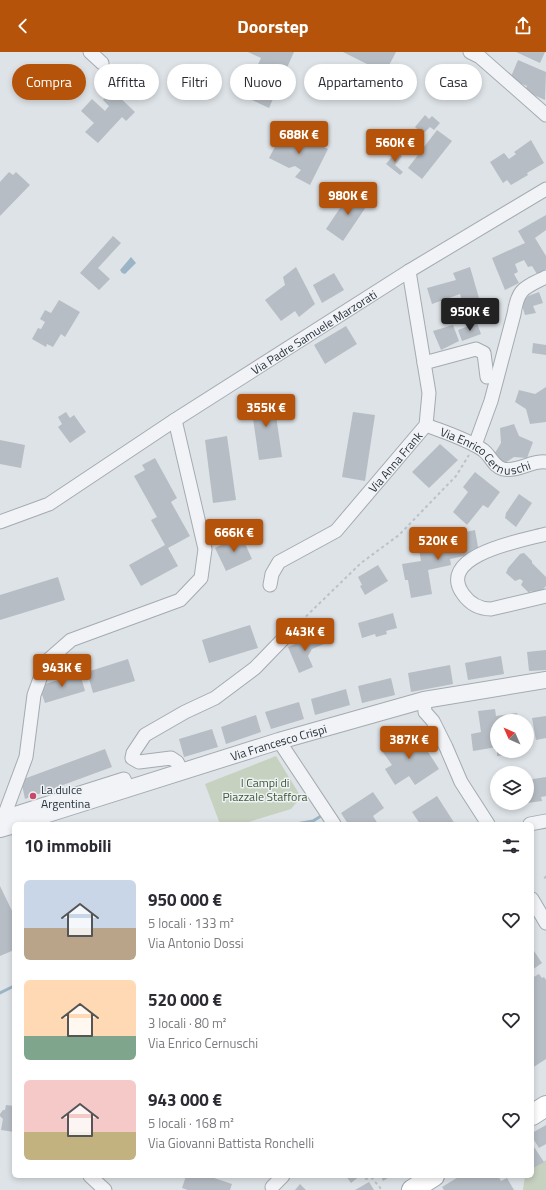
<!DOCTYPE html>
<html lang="it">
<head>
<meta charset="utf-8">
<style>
	:root { --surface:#fff; --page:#f2f2f3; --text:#2b2b33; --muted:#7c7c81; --accent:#b45309 }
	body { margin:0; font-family:"Titillium Web",sans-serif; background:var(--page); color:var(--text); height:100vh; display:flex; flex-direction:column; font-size:15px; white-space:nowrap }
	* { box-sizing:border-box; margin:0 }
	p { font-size:13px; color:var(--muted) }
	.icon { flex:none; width:22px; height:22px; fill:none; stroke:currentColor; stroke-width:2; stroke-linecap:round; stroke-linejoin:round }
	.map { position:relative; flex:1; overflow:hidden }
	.sheet { position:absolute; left:12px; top:770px; width:522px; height:356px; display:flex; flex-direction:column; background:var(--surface); border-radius:6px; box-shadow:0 2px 6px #0003 }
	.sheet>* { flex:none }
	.guide { position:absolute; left:12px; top:12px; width:522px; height:36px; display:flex; gap:8px }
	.needle { width:26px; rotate:315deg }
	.buttons { position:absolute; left:490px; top:662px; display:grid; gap:8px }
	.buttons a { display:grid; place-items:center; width:44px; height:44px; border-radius:50%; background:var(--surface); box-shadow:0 2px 6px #0003; font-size:20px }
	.price { position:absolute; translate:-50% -34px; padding:0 9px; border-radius:4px; background:var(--accent); color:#fff; font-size:13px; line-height:26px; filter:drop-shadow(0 1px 2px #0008) }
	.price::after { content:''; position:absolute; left:50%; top:24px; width:12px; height:9px; margin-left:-6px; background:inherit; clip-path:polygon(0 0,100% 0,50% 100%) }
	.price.active { background:#222; color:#fff }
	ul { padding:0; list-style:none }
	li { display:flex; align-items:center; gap:12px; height:100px; padding:0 12px }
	li span { display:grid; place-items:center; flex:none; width:112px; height:80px; border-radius:6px; color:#555 }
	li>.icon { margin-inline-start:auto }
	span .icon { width:48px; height:48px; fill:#fffc; stroke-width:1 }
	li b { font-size:17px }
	h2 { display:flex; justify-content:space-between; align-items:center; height:48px; padding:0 12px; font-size:17px }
	.pill { padding:0 14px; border-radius:18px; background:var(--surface); box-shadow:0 2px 6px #0003; font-size:14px; line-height:36px }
	.pill.active { background:var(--accent); color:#fff }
	header { display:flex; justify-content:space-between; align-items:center; height:52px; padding:0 12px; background:var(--accent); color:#fff; font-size:18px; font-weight:700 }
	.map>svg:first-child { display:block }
</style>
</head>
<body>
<header><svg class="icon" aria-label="back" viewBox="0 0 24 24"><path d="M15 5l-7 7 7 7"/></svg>Doorstep<svg class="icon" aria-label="share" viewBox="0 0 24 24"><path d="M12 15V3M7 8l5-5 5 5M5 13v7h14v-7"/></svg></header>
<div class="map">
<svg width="546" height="1138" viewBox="0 0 546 1138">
	<rect width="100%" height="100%" fill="#dee3e7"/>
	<path fill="#c6d1c0" d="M276,704L301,745L291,757L242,772H220L205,732Z
		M546,1108V1138H523L525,1124H532V1117Z"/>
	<path fill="#9bb5c6" d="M131,205L136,211L125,222L122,221L120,218Z"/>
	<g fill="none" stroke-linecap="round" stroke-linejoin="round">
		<path stroke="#9bb5c6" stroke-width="3" d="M296,772L313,769L321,764
			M0,941L14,934"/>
	</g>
	<path fill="#b6bdc4" d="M248,0H294L269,56L237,41L245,24L251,27L261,6Z
		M343,0H396L385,21Z
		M516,0H545L540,11Z
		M518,8L546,20L545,48L525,39L527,34L510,27Z
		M112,38L135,60L126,69L122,65L98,91L85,80L94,71L81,59L92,47L105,59L109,54L103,48Z
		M425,63L429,67L432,64L440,71L434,78L430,75L423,82L415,75Z
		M285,76L328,97L310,133L295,125L301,118L295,114L289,116L269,106Z
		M437,78L452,89L422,127L408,116Z
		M531,88L544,111L527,121L528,123L511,133L507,128L503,131L490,110L504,101L509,107L516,102L514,100Z
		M396,100L402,104L395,113L403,120L400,123L386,112Z
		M9,120L13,123L16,120L30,133L0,164V130Z
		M355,139L370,149L343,189L326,177L342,153Z
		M546,163V178L535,186L546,204V217L537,222L532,214L528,215L524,208L515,212L518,220L514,222L519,231L505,238L492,206L525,191L518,179Z
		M113,184L121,191L98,216L110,227L99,238L80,221Z
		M296,215L315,252L299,265L295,259L281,269L265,248L285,233L283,225Z
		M470,215L479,246L463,252L460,242L432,252L427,236L456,228L453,221Z
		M334,221L344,238L322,251L313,233Z
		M539,240L543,251L533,254L536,261L525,263L520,247Z
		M59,248L80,260L65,285L61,282L53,295L47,292L46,295L32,287L38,276L41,277L45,270L40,267L45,258L51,261Z
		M477,271L481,282L462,289L458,278Z
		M453,273L459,289L441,298L433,279Z
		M346,274L357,292L325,312L314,293Z
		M533,291L546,293V303L532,301Z
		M546,335V370L530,372L526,357L515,350L519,338L535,342Z
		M273,343L282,405L259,408L250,346Z
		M66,360L70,366L74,363L86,380L70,391L58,375L62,372L58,365Z
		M353,360L375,363L365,429L342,425Z
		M514,372L519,384L533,390L527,406L514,405L502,413L493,404L501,391L500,376Z
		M227,384L236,448L213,451L205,388Z
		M0,388L25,393L21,416L0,412Z
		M440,392L458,408L429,436L412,420Z
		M155,406L177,446L171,450L190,484L168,496L178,514L141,534L129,513L165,493L151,468L157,465L134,424L145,418L142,413Z
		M475,420L500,440L488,456L483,453L467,473L453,460L468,440L463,435Z
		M519,442L532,451L516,475L505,466L506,461Z
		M475,478L479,501L450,507L451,513L428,518L432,542L411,546L408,528H405L402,512L421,509L419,497L445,491L443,485Z
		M241,483L252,507L226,519L215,496Z
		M524,501L532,509V511L546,525V534L537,544L531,539L529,541L521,533L523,529L520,527L515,529L506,521L508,516L520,502Z
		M378,513L388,529L365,543L360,534L362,533L358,525Z
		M58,525L65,548L0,568V543Z
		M393,561L397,576L386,579L387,582L376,585L375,582L362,586L358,571Z
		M250,573L258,596L209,611L202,588Z
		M320,582L324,592L312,597L308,604L313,615L299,621L288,595Z
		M546,598V618L529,619L527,600Z
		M501,604L504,622L468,628L465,611Z
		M128,607L135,629L93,641L87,620Z
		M450,613L453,632L411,640L408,621Z
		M80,621L85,639L45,651L39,634Z
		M391,626L395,643L362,651L358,634Z
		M346,637L350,653L315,663L311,647Z
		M299,650L304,667L271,677L265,660Z
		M495,657L496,664L517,661L518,669H497V695L473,699L471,682L481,680L478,659Z
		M256,663L261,680L226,692L221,675Z
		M546,664V686L536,688L532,666Z
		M212,677L218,695L184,705L179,687Z
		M416,681L439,717L415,733L409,724L395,733L385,717L392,713L380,696L397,685L400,691Z
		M105,697L112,715L25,747L21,728Z
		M497,699H513V702L497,704Z
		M521,716L522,721H501V719Z
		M546,725V744L541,745L542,749L527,751V728Z
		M373,740L384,756L373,764L378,772H348L341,761Z
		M437,744L455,772H420L412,760Z
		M506,751H523V752L507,755Z
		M0,834L14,863V898L0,904Z
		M532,896L542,911L532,918Z
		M539,922L542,926L544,925L546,928V1007L532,1016V926Z
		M6,1053L14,1054V1080L1,1078L3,1067L0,1064V1062L3,1058H5Z
		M546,1073V1092L539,1096L532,1085V1081Z
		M534,1095L544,1110L532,1117V1096Z
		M186,1124H208L232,1132L230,1138H188L182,1136Z
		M346,1124H360L351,1131Z
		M381,1124H391L383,1129Z
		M460,1124H498L501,1129L507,1126L514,1138H444L442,1135Z
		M369,1130L374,1138H355Z
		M300,1132L306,1138H295Z"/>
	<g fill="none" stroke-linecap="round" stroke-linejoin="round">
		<defs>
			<g id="minor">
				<path d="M90,0L102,11"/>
				<path d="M470,0L480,5L546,63"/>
				<path d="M424,311L476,297L484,301L487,325"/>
				<path id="s1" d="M426,373C444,380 467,387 483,398C491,404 493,414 503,417C518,420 532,408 546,410"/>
				<path d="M475,393L491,349L514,262C518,236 524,236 546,225"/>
				<path id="s2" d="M0,470L49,452L175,368L409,219L546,137"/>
				<path d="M546,482C524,488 435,503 463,542C470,552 479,557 491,557L546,544"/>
				<path id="s3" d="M270,533L272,522L279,510L336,479L426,373L429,341L409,219"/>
				<path d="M424,648L425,660L433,669L446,695L461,730L488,772"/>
				<path d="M279,689L334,772"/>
				<path d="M182,719L177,710L171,706L139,710L132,706L133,701L145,683L185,660L215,646L255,616L285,585"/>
				<path d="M4,765L124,727L128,736"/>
				<path d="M530,772L546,769"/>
				<path d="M0,775L26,705L34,643L46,610L71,588L180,548L201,526L205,497L175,368"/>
				<path d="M532,847L546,871"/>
				<path d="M90,1124L105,1138"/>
				<path d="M272,1135L283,1124"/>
			</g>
			<g id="tertiary">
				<path id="s4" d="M16,772L279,689L424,648L546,628"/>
				<path d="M0,777L14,773"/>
			</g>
			<path id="primary" d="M532,1063L546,1054
				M412,1138L434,1124"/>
		</defs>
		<use href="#minor" stroke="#a4abb1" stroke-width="15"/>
		<use href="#tertiary" stroke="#a4abb1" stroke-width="18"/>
		<use href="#primary" stroke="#9ea9b2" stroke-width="22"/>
		<path stroke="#bdc1c6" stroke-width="2" stroke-dasharray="3 3" stroke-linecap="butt" d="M293,577L361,511L399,483L456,424L469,403
			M546,824L544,827H546
			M365,1127L372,1126L382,1138"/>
		<use href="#minor" stroke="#f1f3f6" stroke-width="13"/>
		<use href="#tertiary" stroke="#f1f3f6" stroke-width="16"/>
		<use href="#primary" stroke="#fff" stroke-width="20"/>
	</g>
	<circle fill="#c8486b" stroke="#eef2f5" stroke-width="1.5" cx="33" cy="744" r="4"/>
	<g text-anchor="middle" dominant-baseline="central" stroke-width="3" stroke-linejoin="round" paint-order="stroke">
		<g font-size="12" fill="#28333e" stroke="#eef2f5">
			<text stroke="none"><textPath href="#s2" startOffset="368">Via Padre Samuele Marzorati</textPath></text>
			<text stroke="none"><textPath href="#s1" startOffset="67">Via Enrico Cernuschi</textPath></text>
			<text stroke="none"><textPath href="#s3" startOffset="181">Via Anna Frank</textPath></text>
			<text stroke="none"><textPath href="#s4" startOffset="275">Via Francesco Crispi</textPath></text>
		</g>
		<g font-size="12" fill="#415936" stroke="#eef2f5">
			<text x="265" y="730">I Campi di<tspan x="265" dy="14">Piazzale Staffora</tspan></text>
		</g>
		<g font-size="12" fill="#28333e" stroke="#eef2f5" text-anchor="start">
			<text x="41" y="737">La dulce<tspan x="41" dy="14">Argentina</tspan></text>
		</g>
	</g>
</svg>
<div class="buttons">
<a><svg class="needle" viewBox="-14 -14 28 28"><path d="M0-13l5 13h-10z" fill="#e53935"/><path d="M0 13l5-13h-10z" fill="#7c7c81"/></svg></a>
<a><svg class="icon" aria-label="layers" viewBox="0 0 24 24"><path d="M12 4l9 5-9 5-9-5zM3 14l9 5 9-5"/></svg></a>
</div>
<b class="price" style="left:299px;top:103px">688K €</b>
<b class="price" style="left:395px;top:111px">560K €</b>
<b class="price" style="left:348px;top:164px">980K €</b>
<b class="price active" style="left:470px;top:280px">950K €</b>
<b class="price" style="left:266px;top:376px">355K €</b>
<b class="price" style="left:234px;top:501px">666K €</b>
<b class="price" style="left:438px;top:509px">520K €</b>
<b class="price" style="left:305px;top:600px">443K €</b>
<b class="price" style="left:62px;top:636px">943K €</b>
<b class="price" style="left:409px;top:708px">387K €</b>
<div class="guide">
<a class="pill active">Compra</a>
<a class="pill">Affitta</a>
<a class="pill">Filtri</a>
<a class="pill">Nuovo</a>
<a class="pill">Appartamento</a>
<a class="pill">Casa</a>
</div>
<section class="sheet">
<h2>10 immobili<svg class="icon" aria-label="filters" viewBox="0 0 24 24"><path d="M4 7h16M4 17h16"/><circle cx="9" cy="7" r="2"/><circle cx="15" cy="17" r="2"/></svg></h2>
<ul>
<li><span style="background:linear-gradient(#c9d6e8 60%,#b9a48a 0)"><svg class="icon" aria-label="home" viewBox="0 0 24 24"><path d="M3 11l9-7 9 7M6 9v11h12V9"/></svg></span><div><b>950 000 €</b><p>5 locali · 133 m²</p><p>Via Antonio Dossi</p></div><svg class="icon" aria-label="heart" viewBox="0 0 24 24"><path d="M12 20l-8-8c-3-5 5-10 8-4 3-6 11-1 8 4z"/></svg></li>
<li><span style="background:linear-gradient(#ffd9b3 70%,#7fa58c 0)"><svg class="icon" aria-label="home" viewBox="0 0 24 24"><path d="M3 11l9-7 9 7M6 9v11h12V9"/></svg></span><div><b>520 000 €</b><p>3 locali · 80 m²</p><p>Via Enrico Cernuschi</p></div><svg class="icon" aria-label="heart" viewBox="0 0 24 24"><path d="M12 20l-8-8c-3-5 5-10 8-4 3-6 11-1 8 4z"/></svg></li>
<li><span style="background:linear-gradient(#f6c9c9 65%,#c2b280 0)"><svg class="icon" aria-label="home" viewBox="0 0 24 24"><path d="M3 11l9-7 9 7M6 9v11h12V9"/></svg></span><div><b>943 000 €</b><p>5 locali · 168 m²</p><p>Via Giovanni Battista Ronchelli</p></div><svg class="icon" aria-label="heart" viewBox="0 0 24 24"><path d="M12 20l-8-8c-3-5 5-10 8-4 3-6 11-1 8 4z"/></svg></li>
</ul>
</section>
</div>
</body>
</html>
